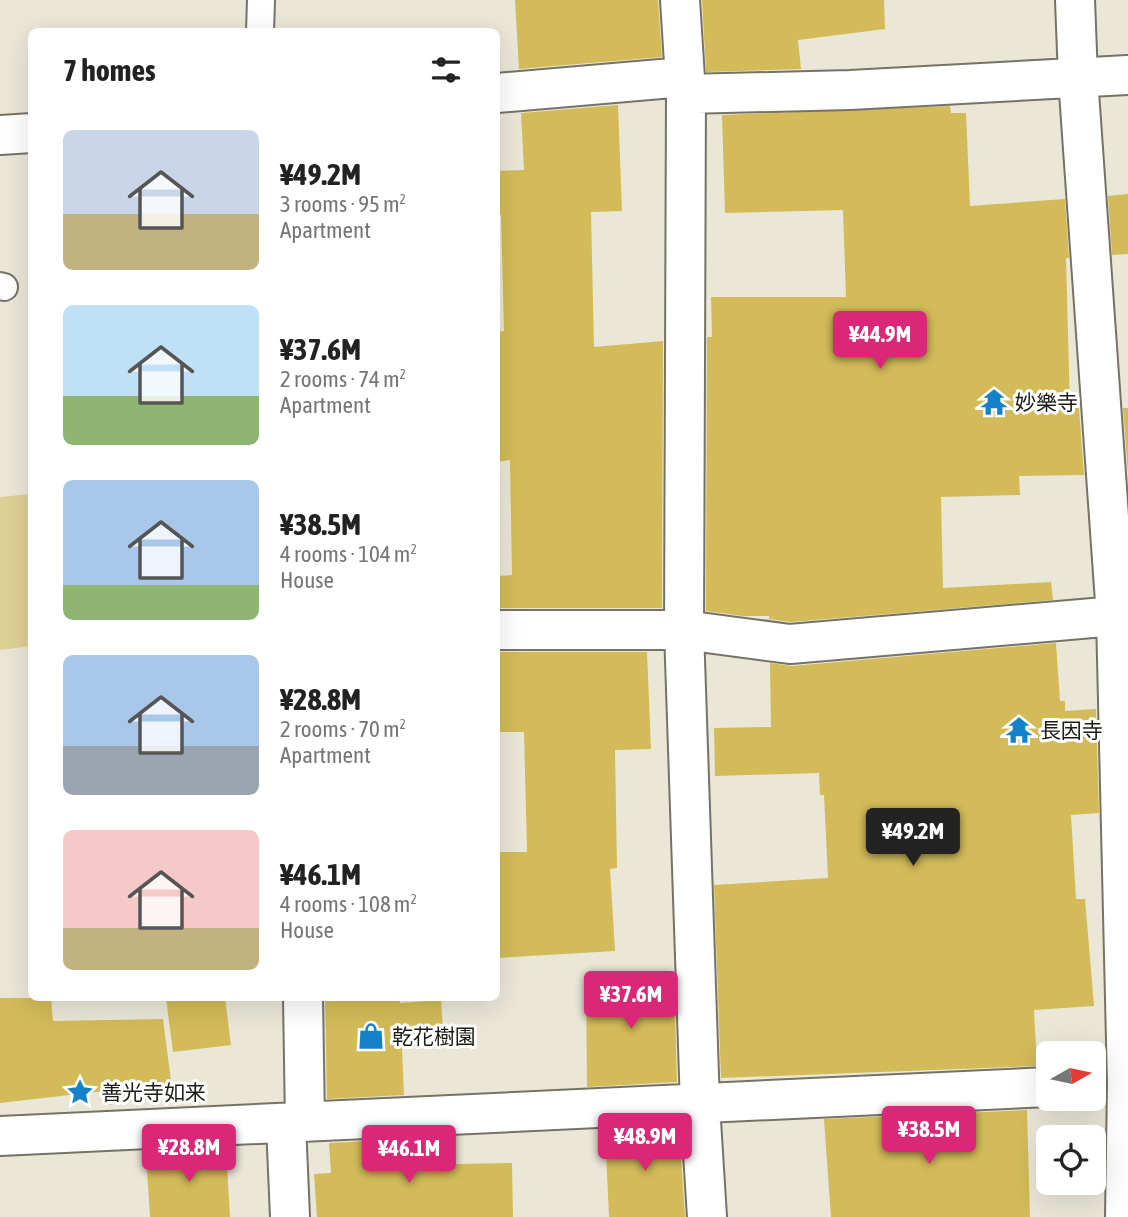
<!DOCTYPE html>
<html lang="en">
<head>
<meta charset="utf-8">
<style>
	:root { --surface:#fff; --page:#f6f6f6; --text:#222; --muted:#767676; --accent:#db2777 }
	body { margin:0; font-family:"Asap Condensed","Noto Sans JP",sans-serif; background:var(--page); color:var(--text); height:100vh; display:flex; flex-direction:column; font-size:26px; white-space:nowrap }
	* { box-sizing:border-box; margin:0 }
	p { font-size:23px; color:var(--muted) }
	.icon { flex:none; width:38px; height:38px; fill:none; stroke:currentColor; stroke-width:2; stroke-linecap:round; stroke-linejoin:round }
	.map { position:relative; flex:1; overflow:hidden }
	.details { position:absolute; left:28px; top:28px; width:472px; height:973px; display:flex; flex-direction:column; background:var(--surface); border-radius:10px; box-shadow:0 7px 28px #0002 }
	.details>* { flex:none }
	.needle { width:46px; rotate:81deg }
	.fabs { position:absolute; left:1036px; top:1041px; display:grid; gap:14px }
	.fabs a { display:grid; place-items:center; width:70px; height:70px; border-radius:10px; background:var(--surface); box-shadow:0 7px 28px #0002; font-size:35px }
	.price { position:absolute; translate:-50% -60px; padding:0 16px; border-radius:7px; background:var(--accent); color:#fff; font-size:23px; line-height:46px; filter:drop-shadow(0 2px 4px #0008) }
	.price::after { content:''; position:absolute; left:50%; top:42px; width:21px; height:16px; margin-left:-10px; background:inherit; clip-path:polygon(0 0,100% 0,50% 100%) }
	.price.active { background:#222; color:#fff }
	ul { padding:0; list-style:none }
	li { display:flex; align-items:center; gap:21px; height:175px; padding:0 35px }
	li span { display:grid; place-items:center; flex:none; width:196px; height:140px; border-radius:10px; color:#555 }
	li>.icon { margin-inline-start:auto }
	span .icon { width:84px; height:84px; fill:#fffc; stroke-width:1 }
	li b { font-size:30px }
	h2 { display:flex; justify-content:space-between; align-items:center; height:84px; padding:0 35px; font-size:30px }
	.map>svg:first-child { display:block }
</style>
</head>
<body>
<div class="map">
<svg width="1128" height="1217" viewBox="0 0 1128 1217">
	<rect width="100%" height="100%" fill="#eae7d7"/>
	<path fill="#decf94" d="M31,494V646L0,650V497Z"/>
	<path fill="#d3bb59" d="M515,0H658L662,57L519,69Z
		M702,0H884L885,29L798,40L801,69L706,72Z
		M618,105L622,211L591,212L594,347L663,341L662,608H497V576L512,575L510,460L497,462V332L504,331L501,215L497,216V171L524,170L521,113Z
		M950,106L951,113H966L970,206L1065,199L1069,258H1066L1070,408H1079L1084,475L1019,476L1020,495L941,497L943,588L1051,582L1053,600L791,622L769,619V616H743L706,611L707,337H712L711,297H846L843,210L725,213L722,115Z
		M1128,194V254L1112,255L1108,196Z
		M1123,408H1128V473Z
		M1056,643L1060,701H1065V711L1096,709L1099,813L1071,815L1076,899H1085L1094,1006L1034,1010L1037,1066L721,1078L714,885L828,878L824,795H820L819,773L715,776L714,728L771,727L770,663L792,666Z
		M497,652H647L651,749L615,750L617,868L610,869L615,951L497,958V852H527L524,732H497Z
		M674,976L677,1082L587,1087L586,977Z
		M0,998H51L53,1021L163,1019L173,1096L106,1105L104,1091L0,1103Z
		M166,998H225L231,1045L173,1052Z
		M325,998H400V1003L441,1000L444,1045L402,1048L404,1095L327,1099Z
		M1027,1110L1030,1217H831L824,1119Z
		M679,1126L685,1217H609L605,1130Z
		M406,1139L407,1165L512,1163L513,1217H317L314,1174L331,1173L329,1143Z
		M226,1148L230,1217H150L146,1154Z"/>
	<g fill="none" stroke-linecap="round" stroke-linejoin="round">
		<defs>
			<path id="lane" d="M260,32L261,0
				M0,286L4,287"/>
			<path id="street" d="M680,0L686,94L684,630L700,1105L707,1217
				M1075,0L1078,78L1116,616L1127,1083L1125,1217
				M497,93L684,77
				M686,94L850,90L1128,75
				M0,135L32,133
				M497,630H684L790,644L1128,615
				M303,998L305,1122
				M286,1124L290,1217
				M0,1136L1048,1087"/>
		</defs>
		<use href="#lane" stroke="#767366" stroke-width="30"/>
		<use href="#street" stroke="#767366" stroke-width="42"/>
		<use href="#lane" stroke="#fff" stroke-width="26"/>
		<use href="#street" stroke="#fff" stroke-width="38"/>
	</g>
	<defs>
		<symbol id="temple-bare" viewBox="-9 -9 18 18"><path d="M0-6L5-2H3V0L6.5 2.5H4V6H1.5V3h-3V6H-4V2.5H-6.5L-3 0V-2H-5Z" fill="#1382cb" stroke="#fff" stroke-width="2.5" paint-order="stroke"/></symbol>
		<symbol id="shop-bare" viewBox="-9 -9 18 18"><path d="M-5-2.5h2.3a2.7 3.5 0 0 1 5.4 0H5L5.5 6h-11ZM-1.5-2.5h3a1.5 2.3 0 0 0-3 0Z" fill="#1382cb" stroke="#fff" stroke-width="2.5" paint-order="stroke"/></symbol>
		<symbol id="sight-bare" viewBox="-9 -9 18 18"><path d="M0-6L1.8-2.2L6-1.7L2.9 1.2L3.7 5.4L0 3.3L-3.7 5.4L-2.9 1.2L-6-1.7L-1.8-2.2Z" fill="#1382cb" stroke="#fff" stroke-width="2.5" paint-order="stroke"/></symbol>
	</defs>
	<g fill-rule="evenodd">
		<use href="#temple-bare" x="975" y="383" width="38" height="38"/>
		<use href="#temple-bare" x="1000" y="711" width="38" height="38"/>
		<use href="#shop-bare" x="352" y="1017" width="38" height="38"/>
		<use href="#sight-bare" x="61" y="1073" width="38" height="38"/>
	</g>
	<g text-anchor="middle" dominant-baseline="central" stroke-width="6" stroke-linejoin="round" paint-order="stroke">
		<g font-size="21" fill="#1b1a14" stroke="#fff" text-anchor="start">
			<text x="1015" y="402">妙樂寺</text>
			<text x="1040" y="730">長因寺</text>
			<text x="392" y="1036">乾花樹園</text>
			<text x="101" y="1092">善光寺如来</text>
		</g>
	</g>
</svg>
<div class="fabs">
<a><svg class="needle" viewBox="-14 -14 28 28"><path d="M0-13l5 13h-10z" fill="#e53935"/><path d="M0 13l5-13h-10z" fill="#767676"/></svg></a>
<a><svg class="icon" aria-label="locate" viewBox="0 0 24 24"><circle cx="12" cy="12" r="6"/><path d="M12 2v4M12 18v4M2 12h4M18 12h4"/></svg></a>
</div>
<b class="price" style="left:880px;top:371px">¥44.9M</b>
<b class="price active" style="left:913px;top:868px">¥49.2M</b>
<b class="price" style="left:631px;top:1031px">¥37.6M</b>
<b class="price" style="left:929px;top:1166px">¥38.5M</b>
<b class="price" style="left:645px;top:1173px">¥48.9M</b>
<b class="price" style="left:189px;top:1184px">¥28.8M</b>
<b class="price" style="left:409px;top:1185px">¥46.1M</b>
<section class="details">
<h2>7 homes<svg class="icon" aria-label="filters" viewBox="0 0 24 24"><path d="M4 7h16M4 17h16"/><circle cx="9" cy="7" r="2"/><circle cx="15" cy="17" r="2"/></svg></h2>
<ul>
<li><span style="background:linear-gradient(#c9d6e8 60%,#c2b280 0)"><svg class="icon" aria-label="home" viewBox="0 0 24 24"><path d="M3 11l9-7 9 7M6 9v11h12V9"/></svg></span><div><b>¥49.2M</b><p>3 rooms · 95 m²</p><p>Apartment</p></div></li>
<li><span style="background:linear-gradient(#bfe0f5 65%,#8fb573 0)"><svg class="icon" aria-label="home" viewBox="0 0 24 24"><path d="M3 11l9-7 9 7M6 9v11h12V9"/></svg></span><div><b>¥37.6M</b><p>2 rooms · 74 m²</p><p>Apartment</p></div></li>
<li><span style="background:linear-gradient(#a9c7e8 75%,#8fb573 0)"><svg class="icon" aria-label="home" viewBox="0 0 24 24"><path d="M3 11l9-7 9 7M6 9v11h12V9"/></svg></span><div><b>¥38.5M</b><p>4 rooms · 104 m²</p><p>House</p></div></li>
<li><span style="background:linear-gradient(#a9c7e8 65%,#9aa5b1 0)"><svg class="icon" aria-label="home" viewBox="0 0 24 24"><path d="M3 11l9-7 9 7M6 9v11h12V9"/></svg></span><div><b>¥28.8M</b><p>2 rooms · 70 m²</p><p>Apartment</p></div></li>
<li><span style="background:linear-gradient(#f6c9c9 70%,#c2b280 0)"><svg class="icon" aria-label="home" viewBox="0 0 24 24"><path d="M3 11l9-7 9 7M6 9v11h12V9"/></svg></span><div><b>¥46.1M</b><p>4 rooms · 108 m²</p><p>House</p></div></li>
</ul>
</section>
</div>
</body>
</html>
